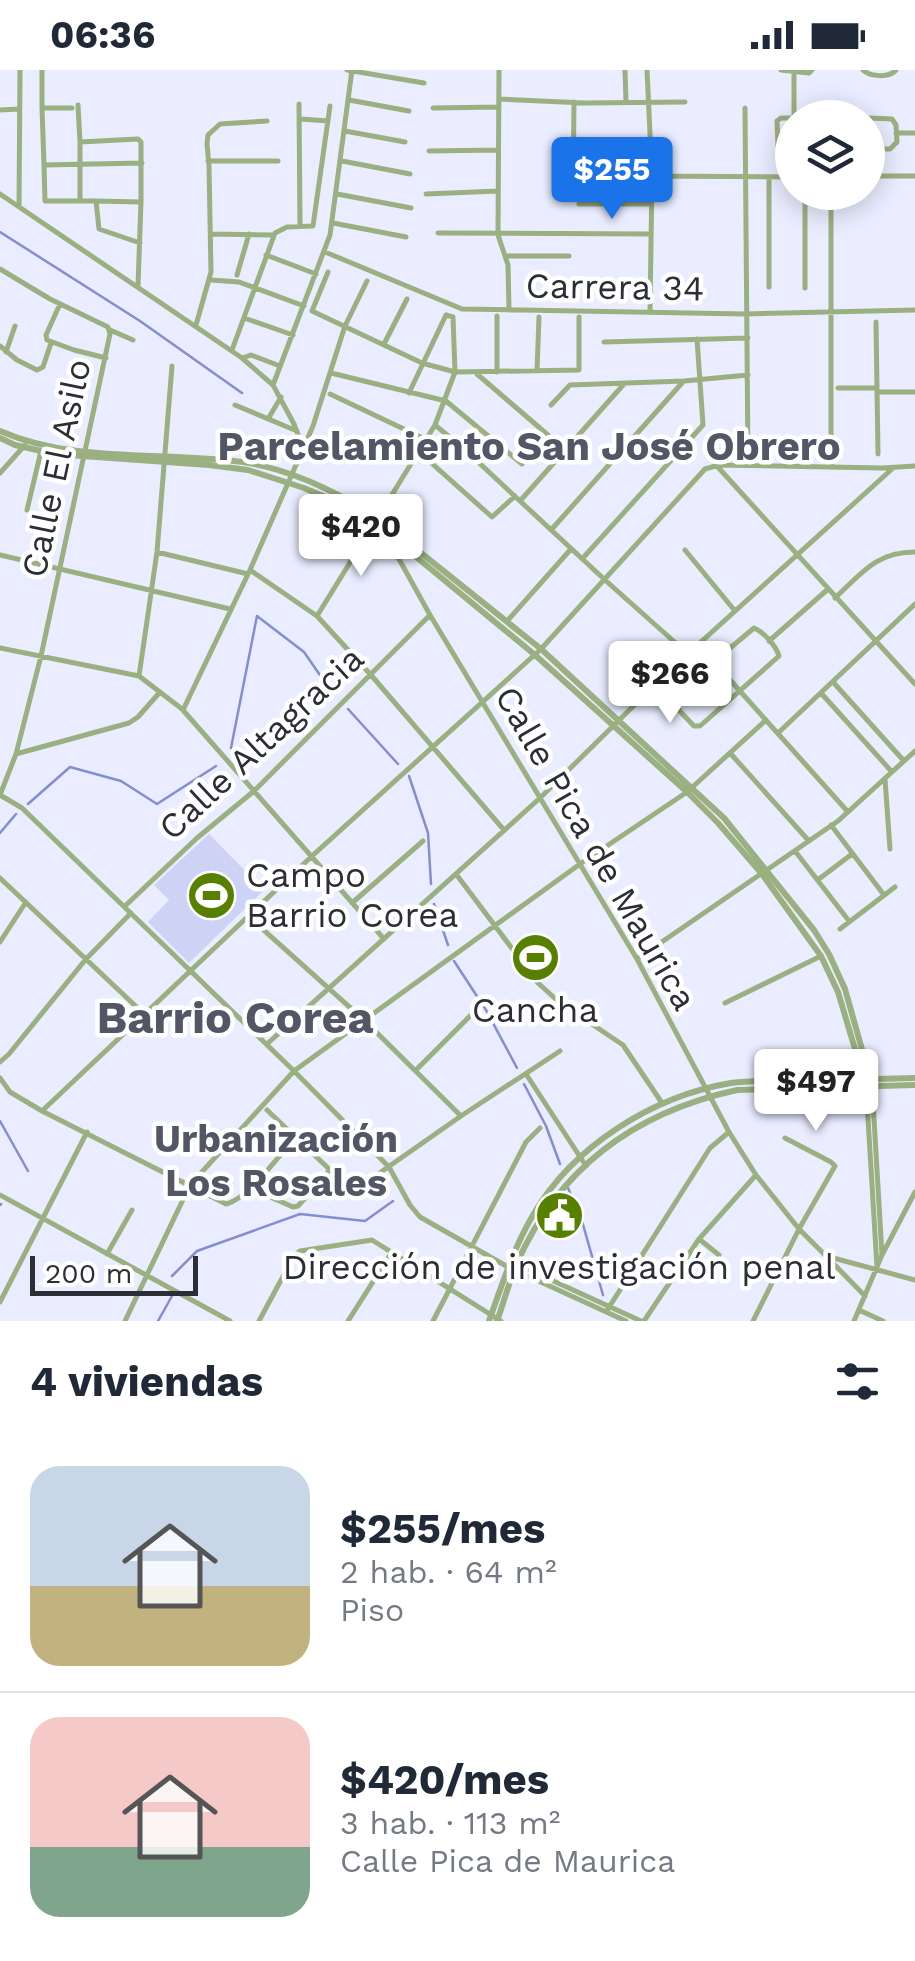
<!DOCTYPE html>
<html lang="es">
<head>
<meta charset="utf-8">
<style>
	:root { --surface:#fff; --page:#f2f2f3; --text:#1f2937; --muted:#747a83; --line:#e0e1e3; --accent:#1a73e8 }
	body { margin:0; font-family:"Work Sans",sans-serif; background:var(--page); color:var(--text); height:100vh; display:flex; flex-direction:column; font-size:38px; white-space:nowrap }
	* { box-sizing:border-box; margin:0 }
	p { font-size:32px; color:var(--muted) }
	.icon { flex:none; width:55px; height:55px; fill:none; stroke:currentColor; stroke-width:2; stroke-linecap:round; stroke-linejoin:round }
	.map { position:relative; height:1251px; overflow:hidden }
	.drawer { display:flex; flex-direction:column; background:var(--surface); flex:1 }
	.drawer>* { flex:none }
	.buttons { position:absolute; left:775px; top:30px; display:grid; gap:20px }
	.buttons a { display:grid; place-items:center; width:110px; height:110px; border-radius:50%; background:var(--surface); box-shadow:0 5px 25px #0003; font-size:50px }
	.scale { position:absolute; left:30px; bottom:25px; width:168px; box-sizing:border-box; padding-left:10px; border:5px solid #2c2e35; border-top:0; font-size:28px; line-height:35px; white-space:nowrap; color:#2c2e35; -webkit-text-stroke:8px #fff; paint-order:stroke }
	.price { position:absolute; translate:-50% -85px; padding:0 22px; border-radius:10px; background:#fff; color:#222; font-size:32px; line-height:65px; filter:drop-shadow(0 2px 5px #0008) }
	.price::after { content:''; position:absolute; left:50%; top:60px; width:30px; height:22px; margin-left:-15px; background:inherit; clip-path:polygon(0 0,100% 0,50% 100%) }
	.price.selected { background:var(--accent); color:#fff }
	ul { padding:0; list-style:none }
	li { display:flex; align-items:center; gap:30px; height:250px; padding:0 30px }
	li+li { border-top:2px solid var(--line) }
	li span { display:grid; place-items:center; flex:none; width:280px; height:200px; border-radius:30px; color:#555 }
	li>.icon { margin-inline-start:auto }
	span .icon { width:120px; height:120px; fill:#fffc; stroke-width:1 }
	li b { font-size:42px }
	h2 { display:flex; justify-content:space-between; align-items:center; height:120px; padding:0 30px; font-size:42px }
	.status { display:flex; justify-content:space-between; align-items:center; height:70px; padding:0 50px; background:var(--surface); direction:ltr }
	.status svg { height:28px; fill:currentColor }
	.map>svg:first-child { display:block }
</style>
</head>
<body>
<div class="status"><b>06:36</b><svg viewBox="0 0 49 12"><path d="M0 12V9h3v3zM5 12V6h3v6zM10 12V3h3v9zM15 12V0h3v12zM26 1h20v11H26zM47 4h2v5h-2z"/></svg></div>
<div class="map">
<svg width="915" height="1251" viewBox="0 0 915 1251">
	<rect width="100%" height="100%" fill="#e9edff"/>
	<path fill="#ccd3f5" d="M209,764L264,820L189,893L148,852L169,830L154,815Z"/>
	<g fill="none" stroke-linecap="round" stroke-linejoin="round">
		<path stroke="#838ed1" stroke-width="2.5" d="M0,162L140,251L242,323
			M348,639L398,694
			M231,678L257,546L304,582L333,624
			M409,706L428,763L431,814
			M28,734L70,697L121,711L157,734L216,696
			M0,763L16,744
			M434,834L448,875
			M454,891L486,940L517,998
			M524,1014L546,1056L560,1094
			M0,1051L28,1101
			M568,1118L582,1151L603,1225
			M0,1135L1,1134
			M172,1206L197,1181L300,1144L365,1151L393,1131
			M158,1251L172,1226"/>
		<path stroke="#9ab080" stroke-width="5" d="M42,0V38H72
			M347,0L424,13
			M499,0L498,165L508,195L509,240
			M625,0L626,32
			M647,0L652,106L650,242
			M781,0L809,3L812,0
			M863,0C870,7 889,8 896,0
			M499,29L585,33L685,32
			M349,30L409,41
			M299,34L300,156
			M78,35L80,72L138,69L141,72V132L138,216
			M42,38L44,95
			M433,38L499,37
			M745,38L748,395
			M0,40L19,39
			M792,48H781L777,51L778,76L792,79
			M794,48V2
			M868,48L892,49L896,55L897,72L890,79H868
			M301,49L328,51
			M345,61L405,72
			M896,63H915
			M80,72V131
			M641,72L643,90L639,101L594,100L592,85L596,74L650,72
			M429,81L498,80
			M208,91H278
			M342,91L410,104
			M652,106L792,107
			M868,106H915
			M573,123L574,32
			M0,124L242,288L273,315L294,354L303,378
			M337,124L411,138
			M426,124L498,121
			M96,131H45L44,95L142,93
			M579,134H651
			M19,137L20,0
			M333,153L406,167
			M438,163L650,164
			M211,164L273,165
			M140,173L99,159L96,131L141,132
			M325,182L462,239L745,244L915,240
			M266,185L316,204
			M506,186H569
			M0,199L50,229L108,257L110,264L41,586L16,684L0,725L22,738L294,1001L389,1097L410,1135L420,1147L508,1197L626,1251
			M328,202L312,241L422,293L455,302L579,300V247
			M237,205L249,164
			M211,210L239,212L304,236
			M769,217V107
			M805,218V122
			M60,234L46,265L47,270L74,280L106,288
			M244,248L293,265
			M876,252L878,384
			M196,255L211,202L209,96L207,74L208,65L220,54L267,51
			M110,260L133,270
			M604,272L748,268
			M384,274L407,229
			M0,276L17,290L37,300L43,297L51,273
			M232,280L275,163L287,157L313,156L330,36
			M6,282L15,256
			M242,288L251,285L280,296
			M537,301L539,247
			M497,302V246
			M331,303L446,331L522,394
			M477,304L548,365
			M273,315L330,165L352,0
			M838,318H877
			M878,322H915
			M330,324L427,370
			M235,335L297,361
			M551,335L570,315L684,311L748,305
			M268,349L281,327
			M435,355L463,378L605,510L688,584
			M419,382L492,447L515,426
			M716,395L915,614
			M831,396V122
			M0,403L25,375
			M520,431L624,314
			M27,440L41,381
			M551,460L682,313
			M384,462L430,545L637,889L729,1062L756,1105L799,1159L826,1186L915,1210
			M685,480L735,541
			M157,482L248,504
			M0,485L230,539
			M582,489L703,355L697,269
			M250,500L317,546L371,605L504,760
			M835,528C862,503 876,482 915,482
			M317,546L435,355L455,302L453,247L446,245L409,323
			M508,550L571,479
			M754,558C764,562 776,576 779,586L700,656H694L673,634V626Z
			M769,571L827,520
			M0,578L139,606L182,639L384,869
			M715,593L848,742
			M139,606L157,482L172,296
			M833,612L904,691
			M821,623L892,702
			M183,640L250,500L313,356L345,256L367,211
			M778,663L915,534
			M730,683L809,771
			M16,684L129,653L138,647L160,622
			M885,709L890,779
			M831,755L884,825
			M795,781L849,851
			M456,804L538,913L559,932L623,975L662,1033
			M0,808L144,944
			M819,809L852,784
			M352,833L423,771
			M125,836L197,768L254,721L430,545
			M248,846L364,950L461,1046
			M840,859L895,817
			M0,872L26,832
			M637,889L838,751L915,681
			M725,933L821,886
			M267,974L540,728L670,600L892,399
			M0,992L9,984L86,889L131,843
			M416,1000L475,941
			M526,1004L586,1096
			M0,1008L10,1022L42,1041L226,1134C248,1129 279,1085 296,1067
			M872,1015L882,1185
			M866,1016L877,1197
			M42,1041L312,786L541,579L705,399L719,395L882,398L915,396
			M250,1118L293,1137L298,1136L329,1101L328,1098L267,1040
			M351,1123L461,1046L560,981
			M0,1125L230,1251
			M699,1169L719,1185
			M107,1184L132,1140
			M828,1188L865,1226
			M514,1193L641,1251
			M0,1232L87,1062
			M859,1240L883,1251
			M606,1242L710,1078L729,1062
			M125,1251L190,1115L294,1001L580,794L687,722L766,650
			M259,1251L294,1186L300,1181L372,1170L501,1251
			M348,1251L392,1182
			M433,1251L526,1072L540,1058
			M644,1251L699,1169L756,1105
			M753,1251L799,1159L835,1096L831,1092L785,1068
			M854,1251L882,1185L915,1122"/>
		<path stroke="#9ab080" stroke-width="6" d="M0,361C78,395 167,380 249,393C294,401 337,422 375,446L541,579L724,748L814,860L829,884L845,919L872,1015
			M0,368L15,375L54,384L209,395L248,400L304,418L342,434L375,453L535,585L687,722L718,753L762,804L821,886L838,922L866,1016
			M489,1251C502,1215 513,1179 533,1145C573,1076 653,1026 731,1013C754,1010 777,1011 800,1011C838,1010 877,1009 915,1008
			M497,1251C504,1232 509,1212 517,1193C560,1096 636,1042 737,1020L915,1015"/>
	</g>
	<defs>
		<symbol id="stadium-disc" viewBox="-11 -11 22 22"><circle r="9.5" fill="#588000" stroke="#fff"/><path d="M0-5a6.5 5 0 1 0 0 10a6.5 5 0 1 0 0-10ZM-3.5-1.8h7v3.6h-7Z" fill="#fff"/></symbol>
		<symbol id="civic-disc" viewBox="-11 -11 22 22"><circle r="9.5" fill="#588000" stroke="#fff"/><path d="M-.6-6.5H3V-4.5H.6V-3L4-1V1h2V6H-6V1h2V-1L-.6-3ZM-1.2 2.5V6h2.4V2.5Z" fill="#fff"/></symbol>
	</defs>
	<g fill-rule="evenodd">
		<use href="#stadium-disc" x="184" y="798" width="55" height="55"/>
		<use href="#stadium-disc" x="508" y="860" width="55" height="55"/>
		<use href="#civic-disc" x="532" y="1118" width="55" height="55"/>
	</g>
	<g text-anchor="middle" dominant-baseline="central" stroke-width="9" stroke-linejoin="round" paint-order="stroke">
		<g font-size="35" fill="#2c2e35" stroke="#fff">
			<text transform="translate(615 217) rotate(1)">Carrera 34</text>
			<text transform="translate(56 398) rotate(-78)">Calle El Asilo</text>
			<text transform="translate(261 673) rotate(-43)">Calle Altagracia</text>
			<text transform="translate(596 778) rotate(60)">Calle Pica de Maurica</text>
		</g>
		<g font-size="35" fill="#2c2e35" stroke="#fff">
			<text x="246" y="805" text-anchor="start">Campo<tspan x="246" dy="40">Barrio Corea</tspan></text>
			<text x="535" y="940">Cancha</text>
			<text x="559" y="1197">Dirección de investigación penal</text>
		</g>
		<g font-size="38" font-weight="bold" fill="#535665" stroke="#fff">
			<text x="276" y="1069">Urbanización<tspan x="276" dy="44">Los Rosales</tspan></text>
		</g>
		<g font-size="40" font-weight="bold" fill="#535665" stroke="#fff">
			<text x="529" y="376">Parcelamiento San José Obrero</text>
		</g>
		<g font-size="45" font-weight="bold" fill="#535665" stroke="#fff">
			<text x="235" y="947">Barrio Corea</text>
		</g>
	</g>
</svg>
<div class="buttons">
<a><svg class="icon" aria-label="layers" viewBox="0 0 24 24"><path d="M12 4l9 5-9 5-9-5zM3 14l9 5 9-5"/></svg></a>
</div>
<div class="scale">200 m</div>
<b class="price selected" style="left:612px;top:152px">$255</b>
<b class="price" style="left:361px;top:509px">$420</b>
<b class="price" style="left:670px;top:656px">$266</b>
<b class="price" style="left:816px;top:1064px">$497</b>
</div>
<section class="drawer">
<h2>4 viviendas<svg class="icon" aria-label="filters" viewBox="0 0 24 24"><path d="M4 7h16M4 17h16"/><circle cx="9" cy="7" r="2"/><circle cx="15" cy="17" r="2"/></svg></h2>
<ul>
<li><span style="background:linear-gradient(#c9d6e8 60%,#c2b280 0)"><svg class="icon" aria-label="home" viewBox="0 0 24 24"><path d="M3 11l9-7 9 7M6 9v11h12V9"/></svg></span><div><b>$255/mes</b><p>2 hab. · 64 m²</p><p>Piso</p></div></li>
<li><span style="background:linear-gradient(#f6c9c9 65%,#7fa58c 0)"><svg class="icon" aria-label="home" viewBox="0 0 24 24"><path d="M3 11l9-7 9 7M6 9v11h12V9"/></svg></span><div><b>$420/mes</b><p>3 hab. · 113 m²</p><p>Calle Pica de Maurica</p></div></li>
</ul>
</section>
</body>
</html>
